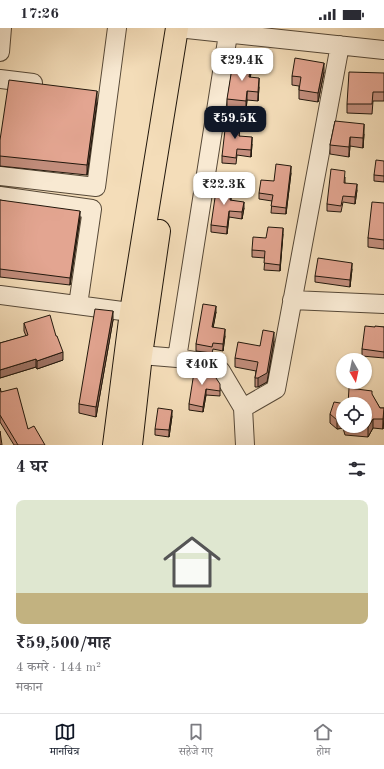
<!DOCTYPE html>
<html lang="hi">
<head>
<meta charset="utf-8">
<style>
	:root { --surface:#fff; --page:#f2f2f3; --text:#2b2b33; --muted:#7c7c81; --line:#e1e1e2; --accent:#111827 }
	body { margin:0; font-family:"Old Standard TT","Noto Serif Devanagari",serif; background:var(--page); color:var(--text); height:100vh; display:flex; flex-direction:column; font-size:15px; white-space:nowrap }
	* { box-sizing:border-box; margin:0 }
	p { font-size:13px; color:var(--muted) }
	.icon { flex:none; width:22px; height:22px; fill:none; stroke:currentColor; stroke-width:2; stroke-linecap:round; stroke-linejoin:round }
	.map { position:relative; height:417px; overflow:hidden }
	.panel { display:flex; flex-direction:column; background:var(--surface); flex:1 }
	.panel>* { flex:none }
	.needle { width:26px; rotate:171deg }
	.tools { position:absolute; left:336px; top:325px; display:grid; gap:8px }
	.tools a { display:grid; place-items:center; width:36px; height:36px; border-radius:50%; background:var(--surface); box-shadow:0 1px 3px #0004; font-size:20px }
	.price { position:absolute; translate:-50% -34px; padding:0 9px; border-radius:8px; background:#fff; color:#222; font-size:13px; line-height:26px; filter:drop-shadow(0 1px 2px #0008) }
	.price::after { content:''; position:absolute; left:50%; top:24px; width:12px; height:9px; margin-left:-6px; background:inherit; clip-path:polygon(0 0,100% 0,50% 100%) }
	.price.active { background:var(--accent); color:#fff }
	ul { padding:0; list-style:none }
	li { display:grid; align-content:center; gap:8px; height:212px; padding:0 16px }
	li+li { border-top:1px solid var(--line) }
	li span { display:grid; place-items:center; height:124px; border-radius:8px; color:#555 }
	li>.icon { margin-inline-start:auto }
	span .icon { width:72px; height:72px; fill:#fffc; stroke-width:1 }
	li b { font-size:17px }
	h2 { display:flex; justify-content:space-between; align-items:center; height:48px; padding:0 16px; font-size:17px }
	.status { display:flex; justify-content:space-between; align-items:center; height:28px; padding:0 20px; background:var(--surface); direction:ltr }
	.status svg { height:11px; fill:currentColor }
	.tabs { display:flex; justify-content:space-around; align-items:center; height:56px; border-top:1px solid var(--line); background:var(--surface); font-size:11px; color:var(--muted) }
	.tabs a { display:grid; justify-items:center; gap:2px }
	.tabs .active { color:var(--accent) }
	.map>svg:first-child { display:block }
</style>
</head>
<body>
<div class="status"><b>17:26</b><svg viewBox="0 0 49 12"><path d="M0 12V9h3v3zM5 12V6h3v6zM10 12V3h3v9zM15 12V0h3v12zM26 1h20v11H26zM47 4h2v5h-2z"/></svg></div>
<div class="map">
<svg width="384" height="417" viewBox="0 0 384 417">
	<rect width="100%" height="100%" fill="#f4ddb9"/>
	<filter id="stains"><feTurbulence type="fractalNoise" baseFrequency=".005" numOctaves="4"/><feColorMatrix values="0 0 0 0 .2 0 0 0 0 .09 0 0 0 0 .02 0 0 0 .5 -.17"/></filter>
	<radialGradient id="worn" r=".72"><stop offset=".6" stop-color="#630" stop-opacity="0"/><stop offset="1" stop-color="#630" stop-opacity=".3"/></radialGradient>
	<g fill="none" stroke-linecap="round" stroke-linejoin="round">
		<defs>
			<path id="minor" d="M187,1L384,22
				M0,24L2,0
				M0,51L33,55
				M0,148L96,159L117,0
				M0,168L92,181L78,277
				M0,267L145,286
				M292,272L384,276
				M141,327L177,330L213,336L221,343L243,380
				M177,330L229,0
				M245,417L243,380L276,361L340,17"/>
			<path id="major" d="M114,417L131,284L177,0
				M131,417L141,327L159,203"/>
		</defs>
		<use href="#minor" stroke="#564837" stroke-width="20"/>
		<use href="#major" stroke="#21170c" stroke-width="24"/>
		<use href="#minor" stroke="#f8e9d2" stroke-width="18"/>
		<use href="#major" stroke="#f4ddb9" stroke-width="22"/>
	</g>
	<path fill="#c38e7d" stroke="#21170c" d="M324,44L318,74L299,71V58L292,57V48Z
		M251,45L250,49L259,59L258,73L247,72L246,82L227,80V71Z
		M384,45V73H373L372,86L347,85V76Z
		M97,74L87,147L0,138V112Z
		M335,93L364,106L363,120L350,118L349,129L330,126V117Z
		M240,101L239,108L252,116L251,129L237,127L236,136L222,135V128Z
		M384,133V154L374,153V147Z
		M291,145L286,186L271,185L272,173L259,171V165L274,153Z
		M345,149V155L357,162L355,176L343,174L341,184L327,183V176Z
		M232,164L231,172L244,180L242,191L229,189L227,206L211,204V197Z
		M0,172L80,190L70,257L0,249Z
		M384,175V221L368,219V210Z
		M283,206L280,243L264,242L265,230L252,229V222L266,210Z
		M352,241L350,259L315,254V248Z
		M216,284L213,299L225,308L223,323L213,321L212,325L196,323V316Z
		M113,292L96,389L79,385V376Z
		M24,295L63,332L37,341L36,339L0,350V315L26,308L24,303Z
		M375,299H384V330L362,328V321Z
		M274,313L267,354L258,359H255V350L256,343L235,339V330L260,318Z
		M209,346L220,362V368L206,367L203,384L189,382V376Z
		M0,360L1,364L28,401L45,417H14L0,394Z
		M372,367L380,380H384L383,401L373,400L368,409L345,407L343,400L337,401L330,395V386L343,376V398H365Z
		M172,388L169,409L155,407V401Z"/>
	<path fill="#9f7466" stroke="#21170c" d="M324,35V44L318,74V65Z
		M251,36V45L249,58V49Z
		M259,50V59L258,73V64Z
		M97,63V74L87,147V137Z
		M247,63V72L246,82V73Z
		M364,96V106L363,120V110Z
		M252,109V116L251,129V122Z
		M350,109V118L349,129V119Z
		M291,138V145L286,186V180Z
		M357,156V162L355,176V169Z
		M244,174V180L242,191V184Z
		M80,183V190L70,257V250Z
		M229,183V189L227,206V199Z
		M283,200V206L280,243V237Z
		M352,235V241L350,259V252Z
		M216,278V284L212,306V299Z
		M113,283V292L96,389V379Z
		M225,301V308L223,323V316Z
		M274,304V313L267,354L258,359V350Z
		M63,324V332L37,341V333Z
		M36,331V339L0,350V342Z
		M206,361V367L203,384V379Z
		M172,382V388L169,409V402Z
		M384,382V391L383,401V391Z
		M343,390V400L337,401V392Z
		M373,391V400L368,409V399Z"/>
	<path fill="#e3a591" stroke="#21170c" d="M295,30L324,35L318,65L299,62L301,49L292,48Z
		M233,34L251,36L249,49L259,50L258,64L247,63L246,73L227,71Z
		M349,44L384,45V64H373L372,76H347Z
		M9,52L97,63L87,137L0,128V112Z
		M226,93L240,95L239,108L252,109L251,122L237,121L236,130L222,128Z
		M335,93L364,96L363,110L350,109L349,119L330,117Z
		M376,132L384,133V148L374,147Z
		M276,136L291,138L286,180L271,178L273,167L259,165L261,152L274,153Z
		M331,141L345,143L344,155L357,156L355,169L343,168L341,178L327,176Z
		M217,156L232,158L230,172L244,174L242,184L229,183L227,199L211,197Z
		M0,172L80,183L70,250L0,241Z
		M372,174L384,175V212L368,210Z
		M268,199L283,200L280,237L264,235L265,223L252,222L253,209L266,210Z
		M318,230L352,235L350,252L315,248Z
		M203,276L216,278L212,299L225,301L223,316L213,315L212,319L196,316Z
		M95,281L113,283L96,379L79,376Z
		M50,287L56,308H57L63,324L37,333L36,331L0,342V315L28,307L24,295Z
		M365,298L375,299V298L384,299V324L362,321Z
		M263,302L274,304L267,345L258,350H255L258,334L235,330L238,314L260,318Z
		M195,338L209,340L208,346L214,347L220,356V363L206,361L203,379L189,376Z
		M0,360L1,364L17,360L28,401L34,398L45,417H18L0,387Z
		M349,360L372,363V366L380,380H384L383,391H373L368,399L348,398H365V376H348Z
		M334,374L346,376H343V390L337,392L330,386Z
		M158,380L172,382L169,402L155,401Z
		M0,403L2,417H0Z"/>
	<rect width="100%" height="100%" filter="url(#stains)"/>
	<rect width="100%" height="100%" fill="url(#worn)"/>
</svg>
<div class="tools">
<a><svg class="needle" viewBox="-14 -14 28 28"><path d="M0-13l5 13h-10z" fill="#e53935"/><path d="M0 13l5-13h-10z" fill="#7c7c81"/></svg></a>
<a><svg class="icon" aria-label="locate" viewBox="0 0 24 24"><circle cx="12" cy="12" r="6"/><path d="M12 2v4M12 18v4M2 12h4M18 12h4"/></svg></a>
</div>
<b class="price" style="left:242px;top:54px">₹29.4K</b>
<b class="price active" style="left:235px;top:112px">₹59.5K</b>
<b class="price" style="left:224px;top:178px">₹22.3K</b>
<b class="price" style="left:202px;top:358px">₹40K</b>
</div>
<section class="panel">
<h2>4 घर<svg class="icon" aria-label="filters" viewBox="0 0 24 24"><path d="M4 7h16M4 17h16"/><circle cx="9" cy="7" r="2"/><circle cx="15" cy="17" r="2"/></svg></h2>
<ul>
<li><span style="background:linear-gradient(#dfe7d0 75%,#c2b280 0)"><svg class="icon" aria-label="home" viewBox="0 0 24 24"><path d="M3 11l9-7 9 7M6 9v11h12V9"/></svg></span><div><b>₹59,500/माह</b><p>4 कमरे · 144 m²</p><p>मकान</p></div></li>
</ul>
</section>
<nav class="tabs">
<a class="active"><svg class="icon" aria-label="map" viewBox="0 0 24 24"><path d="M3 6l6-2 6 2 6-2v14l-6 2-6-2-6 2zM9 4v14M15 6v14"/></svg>मानचित्र</a>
<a><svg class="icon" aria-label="saved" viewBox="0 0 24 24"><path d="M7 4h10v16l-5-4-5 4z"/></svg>सहेजे गए</a>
<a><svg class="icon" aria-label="home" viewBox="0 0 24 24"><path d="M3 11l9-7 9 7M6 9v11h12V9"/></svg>होम</a>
</nav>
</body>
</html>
